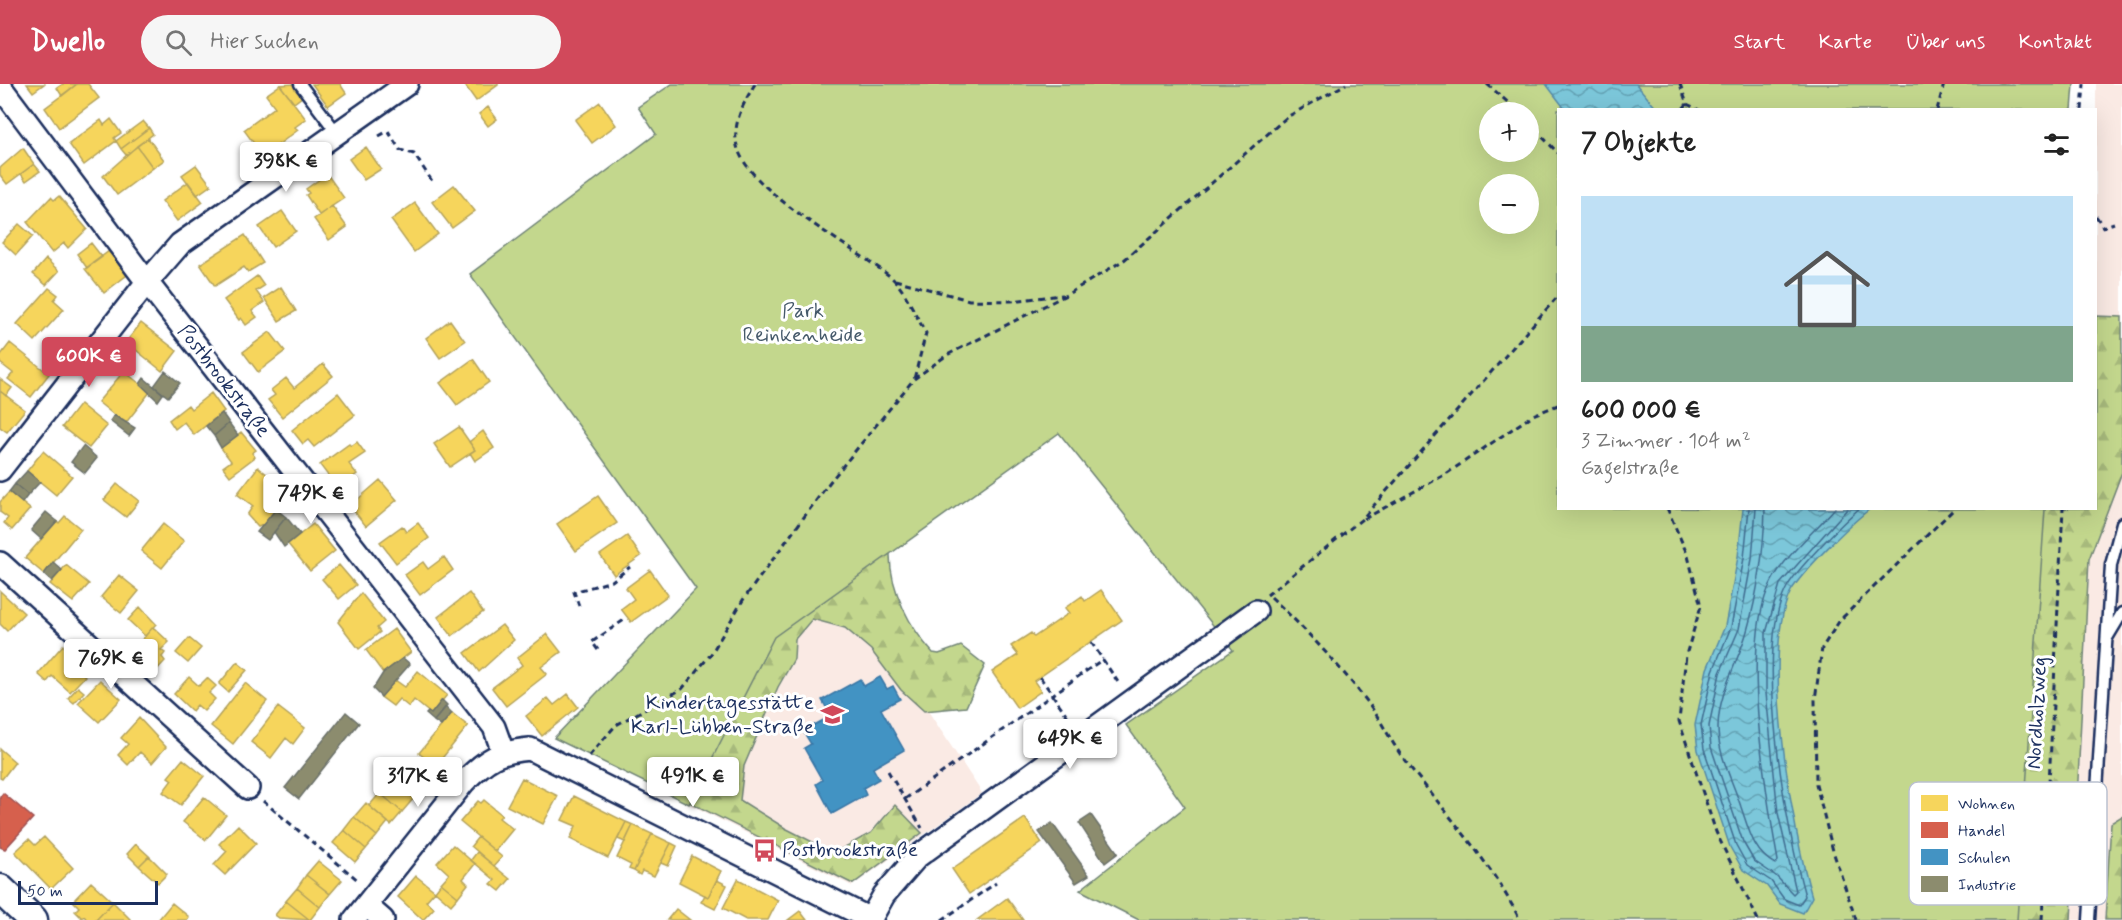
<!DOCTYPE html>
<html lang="de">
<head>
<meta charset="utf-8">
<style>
	:root { --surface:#fff; --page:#f6f6f6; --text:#222; --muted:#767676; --line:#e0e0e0; --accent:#d1495b }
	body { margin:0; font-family:Mynerve,sans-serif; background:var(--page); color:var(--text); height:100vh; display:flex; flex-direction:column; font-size:22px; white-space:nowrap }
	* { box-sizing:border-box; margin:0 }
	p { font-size:20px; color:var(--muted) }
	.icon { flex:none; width:33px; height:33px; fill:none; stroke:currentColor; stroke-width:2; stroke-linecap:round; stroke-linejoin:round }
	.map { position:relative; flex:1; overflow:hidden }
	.sheet { position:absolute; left:1557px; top:24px; width:540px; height:402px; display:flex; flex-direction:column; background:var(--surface); border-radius:0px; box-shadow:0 6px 24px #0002 }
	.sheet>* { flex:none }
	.buttons { position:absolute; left:1479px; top:18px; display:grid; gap:12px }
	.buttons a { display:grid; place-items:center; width:60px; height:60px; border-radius:50%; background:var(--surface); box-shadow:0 6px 24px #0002; font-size:30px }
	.scale { position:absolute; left:18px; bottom:15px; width:140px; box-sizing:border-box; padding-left:6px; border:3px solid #1b2f5e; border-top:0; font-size:16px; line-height:21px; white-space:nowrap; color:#1b2f5e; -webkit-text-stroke:4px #fff; paint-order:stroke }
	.price { position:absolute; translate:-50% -51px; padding:0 14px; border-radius:6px; background:#fff; color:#222; font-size:20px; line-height:39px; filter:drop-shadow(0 2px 3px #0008) }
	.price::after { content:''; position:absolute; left:50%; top:36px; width:18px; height:14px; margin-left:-9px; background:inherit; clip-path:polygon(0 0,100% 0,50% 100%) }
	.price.selected { background:var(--accent); color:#fff }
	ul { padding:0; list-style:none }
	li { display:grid; align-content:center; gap:12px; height:318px; padding:0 24px }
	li+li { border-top:2px solid var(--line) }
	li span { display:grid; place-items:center; height:186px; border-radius:0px; color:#555 }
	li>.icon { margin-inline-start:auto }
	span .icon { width:108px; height:108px; fill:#fffc; stroke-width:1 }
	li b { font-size:26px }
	h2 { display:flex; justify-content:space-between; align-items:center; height:72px; padding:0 24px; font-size:26px }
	header { display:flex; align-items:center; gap:36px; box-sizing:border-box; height:84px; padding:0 30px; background:var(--accent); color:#fff }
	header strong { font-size:28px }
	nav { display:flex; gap:33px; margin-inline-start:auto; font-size:21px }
	.search { width:420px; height:54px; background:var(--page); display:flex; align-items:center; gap:15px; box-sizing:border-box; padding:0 21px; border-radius:33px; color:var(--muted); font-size:22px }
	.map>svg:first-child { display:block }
</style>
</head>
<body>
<header>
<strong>Dwello</strong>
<div class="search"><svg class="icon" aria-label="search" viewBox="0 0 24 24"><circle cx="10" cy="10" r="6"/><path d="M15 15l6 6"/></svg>Hier suchen</div>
<nav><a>Start</a><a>Karte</a><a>Über uns</a><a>Kontakt</a></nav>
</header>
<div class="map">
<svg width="2122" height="836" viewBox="0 0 2122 836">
	<defs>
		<pattern id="forest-firs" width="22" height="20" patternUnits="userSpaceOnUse" patternTransform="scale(1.5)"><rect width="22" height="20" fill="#c3d78d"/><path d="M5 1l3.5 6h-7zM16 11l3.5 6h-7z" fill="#a7b97c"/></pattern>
		<pattern id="water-waves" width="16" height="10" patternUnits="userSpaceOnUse" patternTransform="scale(1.5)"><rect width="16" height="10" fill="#7bc7da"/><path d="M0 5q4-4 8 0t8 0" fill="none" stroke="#64a2b4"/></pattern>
	</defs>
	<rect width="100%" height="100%" fill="#fff"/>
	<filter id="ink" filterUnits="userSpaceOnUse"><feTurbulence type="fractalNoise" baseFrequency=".0167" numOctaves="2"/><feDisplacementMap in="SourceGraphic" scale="12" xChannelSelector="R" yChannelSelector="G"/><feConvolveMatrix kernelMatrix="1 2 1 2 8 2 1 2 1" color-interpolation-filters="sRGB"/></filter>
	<g filter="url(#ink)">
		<path fill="#faeae4" d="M2096,0H2122V836H2053L2075,425L2096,424Z
			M846,502L982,709L852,802L689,720L774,553Z"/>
		<path fill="url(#forest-firs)" stroke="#6f8376" stroke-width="1.5" d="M2096,232L2122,233V388L2089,475L2071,836H1924L1999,425L2096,424Z
			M898,433C896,445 890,459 890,471C890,506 910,544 933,569L939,570L961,562L985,581L966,623L924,627L901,606L871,566L845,544L812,535L795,555L794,575L778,603L744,682L740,716L785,744L834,769L871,749L895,721L922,749L853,800L561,654L701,507Z
			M2122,732V836H2105L2111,739Z"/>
		<path fill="#c3d78d" stroke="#6f8376" stroke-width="1.5" fill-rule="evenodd" d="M672,0H2074L2072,26H1558V424L2045,425L2017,836H1139L1080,806L1185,723L1126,641L1233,566L1059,349L774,553L689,720L554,654L696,505L470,190L656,50L638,23ZM1490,28H1528V68H1490ZM1490,100H1528V140H1490Z"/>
		<path fill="url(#water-waves)" stroke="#558aa8" stroke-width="1.5" d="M1546,0H1636L1657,25H1565Z
			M1743,425H1870C1850,440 1803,487 1791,507C1760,565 1793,750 1812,813L1803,829L1780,820L1767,802L1743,786L1730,763L1698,666L1695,641L1707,585L1725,542L1738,473Z"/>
		<path fill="#f6d55c" stroke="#b4a35d" stroke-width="1.5" d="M27,0H44L33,8Z
			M63,0H77L62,12L57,4Z
			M77,0H88L99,14L59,44L45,24Z
			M294,0L303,12L294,19L280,1Z
			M312,0H340L346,9L328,22Z
			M464,0H498V1L476,17Z
			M280,1L306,35L295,43L298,46L263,72L244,46L275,23L266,11Z
			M600,18L616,41L592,59L575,36Z
			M488,23L497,35L488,42L479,30Z
			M111,35L121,49L114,54L116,57L84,81L69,60L101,36L104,41Z
			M143,37L149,44L121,65L116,57Z
			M149,44L153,50L126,71L121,65Z
			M148,54L164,76L153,84L137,62Z
			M137,62L153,84L117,111L103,92Z
			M366,63L381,85L364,96L349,75Z
			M23,64L34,80L7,100L0,91V84Z
			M34,80L40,87L26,97L21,90Z
			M196,81L211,101L197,111L182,91Z
			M327,90L344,114L319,131L306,111L309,109L306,105Z
			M188,98L203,118L177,137L162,117Z
			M454,101L475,127L452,144L432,118Z
			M59,112L87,145L68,164L64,159L52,169L27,138L51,113L54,116Z
			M415,119L438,150L414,168L391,136Z
			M332,122L347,143L329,156L314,135Z
			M282,127L296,147L273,163L259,143Z
			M19,140L33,152L16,171L2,158Z
			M245,151L263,179L248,188L244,183L215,202L200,180Z
			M91,159L102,173L87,184L77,170Z
			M109,167L127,191L104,209L85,185Z
			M46,175L59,187L46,201L33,190Z
			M257,192L264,202L256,207L264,218L252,227L257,233L246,241L241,234L239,236L224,216Z
			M281,203L296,227L279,237L264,214Z
			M49,204L58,211L54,216L64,225L35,257L17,240Z
			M450,236L465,257L440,274L426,254Z
			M141,239L177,267L162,287L126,258Z
			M270,248L285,267L258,288L243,268Z
			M10,259L49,290L31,313L8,295L13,289L0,279V272Z
			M473,275L489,298L457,321L440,299Z
			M323,280L333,292L282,333L268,316L275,311L271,306L286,294L294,304Z
			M124,287L150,308L125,340L98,318Z
			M0,295L12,304L6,312L0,307Z
			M0,307L25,326L7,348L0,343Z
			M211,309L224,327L194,351L184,338L175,345L169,336L188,321L191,325Z
			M338,309L355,331L314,363L308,356L303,360L292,346Z
			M80,320L107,342L89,364L62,343Z
			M459,343L475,366L450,383L434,360Z
			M483,347L494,364L475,377L470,369L475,366L469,358Z
			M241,348L256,366L252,369L255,373L230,392L223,383L231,377L221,364Z
			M357,358L365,369L349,380L357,390L345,399L342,395L335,401L320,381L349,360L351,362Z
			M43,367L72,392L56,411L27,387Z
			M258,383L289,408L263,441L258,443L247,431L253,422L237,410Z
			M380,396L397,416L366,442L350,422Z
			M117,400L139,417L126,433L104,416Z
			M9,408L30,425L12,446L4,439L8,434L0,428V418Z
			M598,412L617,439L576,467L557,440Z
			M65,432L81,445L44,490L25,474L57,437L59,439Z
			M418,439L429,454L396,479L380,458L402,442L406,448Z
			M163,440L184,457L162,484L141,467Z
			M313,440L335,467L310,487L288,460Z
			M627,452L641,472L614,491L600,471Z
			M444,473L453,486L420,511L405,491L423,478L428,485Z
			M66,481L89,500L73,518L50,500Z
			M339,481L356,501L339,515L322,495Z
			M650,486L668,511L631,538L621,525L634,515L626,504Z
			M119,491L139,507L121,529L101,513Z
			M1101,506L1122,536L1034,597L1041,607L1017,624L992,588L1018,571L1011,562L1031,549L1034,553L1069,529L1065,524L1082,512L1085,517Z
			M0,507L24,529L7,547L0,540Z
			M361,509L384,538L377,544L380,548L359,565L338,538Z
			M469,509L483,528L452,552L438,533Z
			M140,523L156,540L145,552L128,536Z
			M502,541L514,556L479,588L465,569Z
			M153,543L169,558L161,566L165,569L162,573L165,577L154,589L151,586L147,590L128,572Z
			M394,545L411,568L383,589L366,566Z
			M547,550L561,568L541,583L547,590L506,622L492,604L522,581L517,574Z
			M189,554L201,564L188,579L176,569Z
			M63,561L84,581L79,586L85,592L70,608L52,592L47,598L38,590Z
			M237,578L247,586L228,608L219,600Z
			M418,587L447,611L431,630L414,616L409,623L399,615L393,622L381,613L395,596L405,603Z
			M189,593L199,602L207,594L216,602L209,609L215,615L204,627L197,621L192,627L174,610Z
			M100,596L121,615L99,638L78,619Z
			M245,599L267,617L233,660L211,642Z
			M78,603L84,608L74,619L68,614Z
			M568,610L578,623L542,652L526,632L548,614L554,621Z
			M278,623L305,644L293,660L286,654L271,674L251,658Z
			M452,629L468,642L435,683L419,669Z
			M139,634L166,663L152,679L140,668L128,681L118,671L128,660L121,654Z
			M0,665L15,678L2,695L0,694Z
			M183,675L204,692L181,721L163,708L172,696L168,693Z
			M402,683L424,702L414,714L392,696Z
			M522,694L558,712L543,740L507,722Z
			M392,696L414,714L402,728L380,709Z
			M380,709L402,728L391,741L369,722Z
			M574,712L626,738L608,774L570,755L576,742L562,736Z
			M204,713L226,731L206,756L183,738Z
			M484,716L502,731L499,734L513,745L495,767L460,738L478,717L481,719Z
			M366,719L388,738L377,752L354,733Z
			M354,733L377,752L366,765L344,746Z
			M1025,734L1042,759L969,810L952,785Z
			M626,738L633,741L625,758L618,755Z
			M238,741L256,759L225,791L214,781L227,767L219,760Z
			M633,741L652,750L634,787L629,785L631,781L617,774Z
			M344,746L366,765L355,778L333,759Z
			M652,750L671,759L654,792L642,787L640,791L634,787Z
			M44,753L73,784L51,805L15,768L29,755L35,761Z
			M478,753L502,773L494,782L471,762Z
			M671,759L677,762L668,782L661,779Z
			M136,760L149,772L139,782L127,770Z
			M453,761L475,780L463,795L468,800L458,813L441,799L449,790L437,779Z
			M477,768L510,795L500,807L491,800L495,796L471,776Z
			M149,772L167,790L158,799L139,782Z
			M692,772L721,787L708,813L679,798Z
			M318,777L342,796L330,810L306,791Z
			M306,791L330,810L320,823L297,804Z
			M416,792L435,807L426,817L434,824L423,836L398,813Z
			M738,795L778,816L768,836H746L723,824Z
			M717,796L727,801L715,825L701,818L705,811L708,813Z
			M91,798L113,818L96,836H87L84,832L82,834L75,827L79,823L73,817Z
			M441,799L458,813L451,821L435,807Z
			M297,804L320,823L310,836L286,817Z
			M1007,814L1023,836H977Z
			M286,817L310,836L279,834L275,831Z
			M113,818L131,836H96Z
			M172,819L189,833L187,836H158Z
			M676,825L690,836H667Z
			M800,827L807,836H788Z"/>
		<path fill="#d6604d" stroke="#9e5152" stroke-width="1.5" d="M3,709L33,734L5,765L0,763V713Z"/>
		<path fill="#4393c3" stroke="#3775a5" stroke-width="1.5" d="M880,593L887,605L893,602L900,615L881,625L904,666L873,684L879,695L863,704L866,711L832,730L816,700L822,696L804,664L811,660L803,647L831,632L822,616L860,595L864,602Z"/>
		<path fill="#8c8c6e" stroke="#6a7069" stroke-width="1.5" d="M165,287L180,299L168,313L154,302Z
			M144,294L163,310L158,317L140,300Z
			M222,329L229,339L214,352L206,342Z
			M114,331L135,344L129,352L110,337Z
			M229,339L238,351L221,364L214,352Z
			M83,362L97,374L85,389L71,378Z
			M27,387L40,398L28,411L15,400Z
			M15,400L28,411L22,419L9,408Z
			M276,425L286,433L268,456L257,448Z
			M46,428L57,437L41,455L31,446Z
			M286,433L300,450L284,463L274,448Z
			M53,478L62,486L52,497L44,490Z
			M403,574L410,580L381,613L373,605L383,589Z
			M442,616L447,621L434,637L426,630L428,628L431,630Z
			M446,623L452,629L441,642L434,637Z
			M346,628L359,639L299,715L285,704Z
			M1091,731L1118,769L1105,779L1079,739Z
			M1052,739L1089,791L1076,799L1039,748Z"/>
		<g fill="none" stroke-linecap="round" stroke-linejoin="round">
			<path stroke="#416c90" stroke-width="1.5" d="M1749,424L1744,474L1731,543L1713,587L1701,641L1704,665L1736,761L1747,781L1771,797L1784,815L1799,821L1805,812C1786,744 1754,568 1786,505C1794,488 1844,437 1860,424
				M1756,424L1752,475L1739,545L1720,589L1709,642L1711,663L1743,758L1754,777L1776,792L1793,810L1796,807L1778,729L1766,609V549L1780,500L1848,424
				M1765,424C1764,465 1758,509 1747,547C1738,579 1718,609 1718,644C1718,671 1733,698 1741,723C1749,746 1753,768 1775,780L1778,777C1766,710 1739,555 1772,497C1785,472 1816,446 1835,424"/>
			<defs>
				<path id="lane" d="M300,0L337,49
					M2107,554L2122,529
					M2089,836L2111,481L2122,439"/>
				<path id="street" d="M0,2L147,198L494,643L503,668
					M0,386L147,198L180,160L407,0
					M0,479L248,704
					M366,821L383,836
					M354,836L464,698C487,674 498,668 530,665L872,836
					M870,836L884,811L917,773L1256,527"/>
				<path id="secondary" d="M0,805L33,836"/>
			</defs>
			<use href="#lane" stroke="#1b2f5e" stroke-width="15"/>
			<use href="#street" stroke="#1b2f5e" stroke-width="26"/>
			<use href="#secondary" stroke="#1b2f5e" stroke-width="33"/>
			<path stroke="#1b2f5e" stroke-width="3" stroke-dasharray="6 4.5" stroke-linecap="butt" d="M755,0C745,16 734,36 736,56C740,105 855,163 892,194C906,207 916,233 926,249L914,295
				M1487,0L1519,28
				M1680,0L1687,20L1682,26
				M1687,20L1699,26
				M1937,26L1944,0
				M2082,26L2084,0
				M1528,38L1558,69
				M379,52L388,47L400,66L414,70L432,97
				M2096,132L2103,143L2114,139
				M895,196L969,216L1011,217L1063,211
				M1667,424L1688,472L1701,522L1686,571L1679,637L1716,748L1758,836
				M1364,435L1446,390L1533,331L1558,321
				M1267,511L1362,435L1558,212
				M1271,513C1305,545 1337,579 1366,616C1380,634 1390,656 1403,674C1445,729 1488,773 1520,836
				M579,522L574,508L612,497L630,483
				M1091,558L1120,601
				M598,566L592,558L624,536
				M1040,593L1071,637
				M589,672L616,641L682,605L711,570L743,516L829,399L914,295L947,271L1066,211L1124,176L1287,33L1346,0
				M888,687L922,744
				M905,715L1103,575
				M263,717L359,797
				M942,836L996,799
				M1856,836L1833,767L1816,700L1815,616L1822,564L1840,536L1955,424
				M2042,836L2063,424"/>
			<use href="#lane" stroke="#fff" stroke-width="10"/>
			<use href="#street" stroke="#fff" stroke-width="21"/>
			<use href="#secondary" stroke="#fff" stroke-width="28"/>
		</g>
	</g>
	<defs>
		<symbol id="school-bare" viewBox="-9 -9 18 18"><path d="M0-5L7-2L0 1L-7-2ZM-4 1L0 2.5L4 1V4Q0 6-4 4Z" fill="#d1495b" stroke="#fff" stroke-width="2.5" paint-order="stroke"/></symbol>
		<symbol id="bus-bare" viewBox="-9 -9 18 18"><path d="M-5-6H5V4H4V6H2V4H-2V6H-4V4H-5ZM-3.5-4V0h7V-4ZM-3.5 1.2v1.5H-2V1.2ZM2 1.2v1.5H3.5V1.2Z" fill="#d1495b" stroke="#fff" stroke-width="2.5" paint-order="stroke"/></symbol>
	</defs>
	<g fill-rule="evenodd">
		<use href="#school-bare" x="816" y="614" width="33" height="33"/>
		<use href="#bus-bare" x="748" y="750" width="33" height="33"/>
	</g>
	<g text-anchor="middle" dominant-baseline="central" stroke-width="6" stroke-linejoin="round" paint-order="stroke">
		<g font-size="21" fill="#45596a" stroke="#fff">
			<text x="803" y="227">Park<tspan x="803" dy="24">Reinkenheide</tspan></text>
		</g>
		<g font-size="21" fill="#1b2f5e" stroke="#fff">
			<text transform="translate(224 297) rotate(52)">Postbrookstraße</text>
			<text transform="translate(2037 629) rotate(-87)">Nordholzweg</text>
		</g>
		<g font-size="21" fill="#1b2f5e" stroke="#fff" text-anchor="end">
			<text x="814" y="619">Kindertagesstätte<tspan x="814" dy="24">Karl-Lübben-Straße</tspan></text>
			<text x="782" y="766" text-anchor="start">Postbrookstraße</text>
		</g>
	</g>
	<rect x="1909" y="698" width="198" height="123" rx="9" fill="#fff" stroke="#bbc1cf" stroke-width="1.5"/>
	<rect x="1921" y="711" width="27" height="16" fill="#f6d55c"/>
	<rect x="1921" y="738" width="27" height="16" fill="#d6604d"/>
	<rect x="1921" y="765" width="27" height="16" fill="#4393c3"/>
	<rect x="1921" y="792" width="27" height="16" fill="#8c8c6e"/>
	<g font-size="16" fill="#1b2f5e">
		<text x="1958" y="725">Wohnen</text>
		<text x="1958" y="752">Handel</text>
		<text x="1958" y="779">Schulen</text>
		<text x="1958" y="806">Industrie</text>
	</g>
</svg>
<div class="buttons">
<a>+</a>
<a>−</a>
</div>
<div class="scale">50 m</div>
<b class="price" style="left:286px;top:109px">398K €</b>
<b class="price selected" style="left:89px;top:304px">600K €</b>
<b class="price" style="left:311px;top:441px">749K €</b>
<b class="price" style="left:111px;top:606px">769K €</b>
<b class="price" style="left:1070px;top:686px">649K €</b>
<b class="price" style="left:418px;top:724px">317K €</b>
<b class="price" style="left:693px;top:724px">491K €</b>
<section class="sheet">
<h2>7 Objekte<svg class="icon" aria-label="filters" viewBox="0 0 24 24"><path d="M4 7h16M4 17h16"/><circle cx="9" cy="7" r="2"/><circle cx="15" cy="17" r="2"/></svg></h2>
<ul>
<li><span style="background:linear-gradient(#bfe0f5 70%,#7fa58c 0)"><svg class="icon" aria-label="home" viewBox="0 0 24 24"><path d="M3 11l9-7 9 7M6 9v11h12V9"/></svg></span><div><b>600 000 €</b><p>3 Zimmer · 104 m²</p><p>Gagelstraße</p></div></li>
</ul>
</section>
</div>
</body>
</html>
